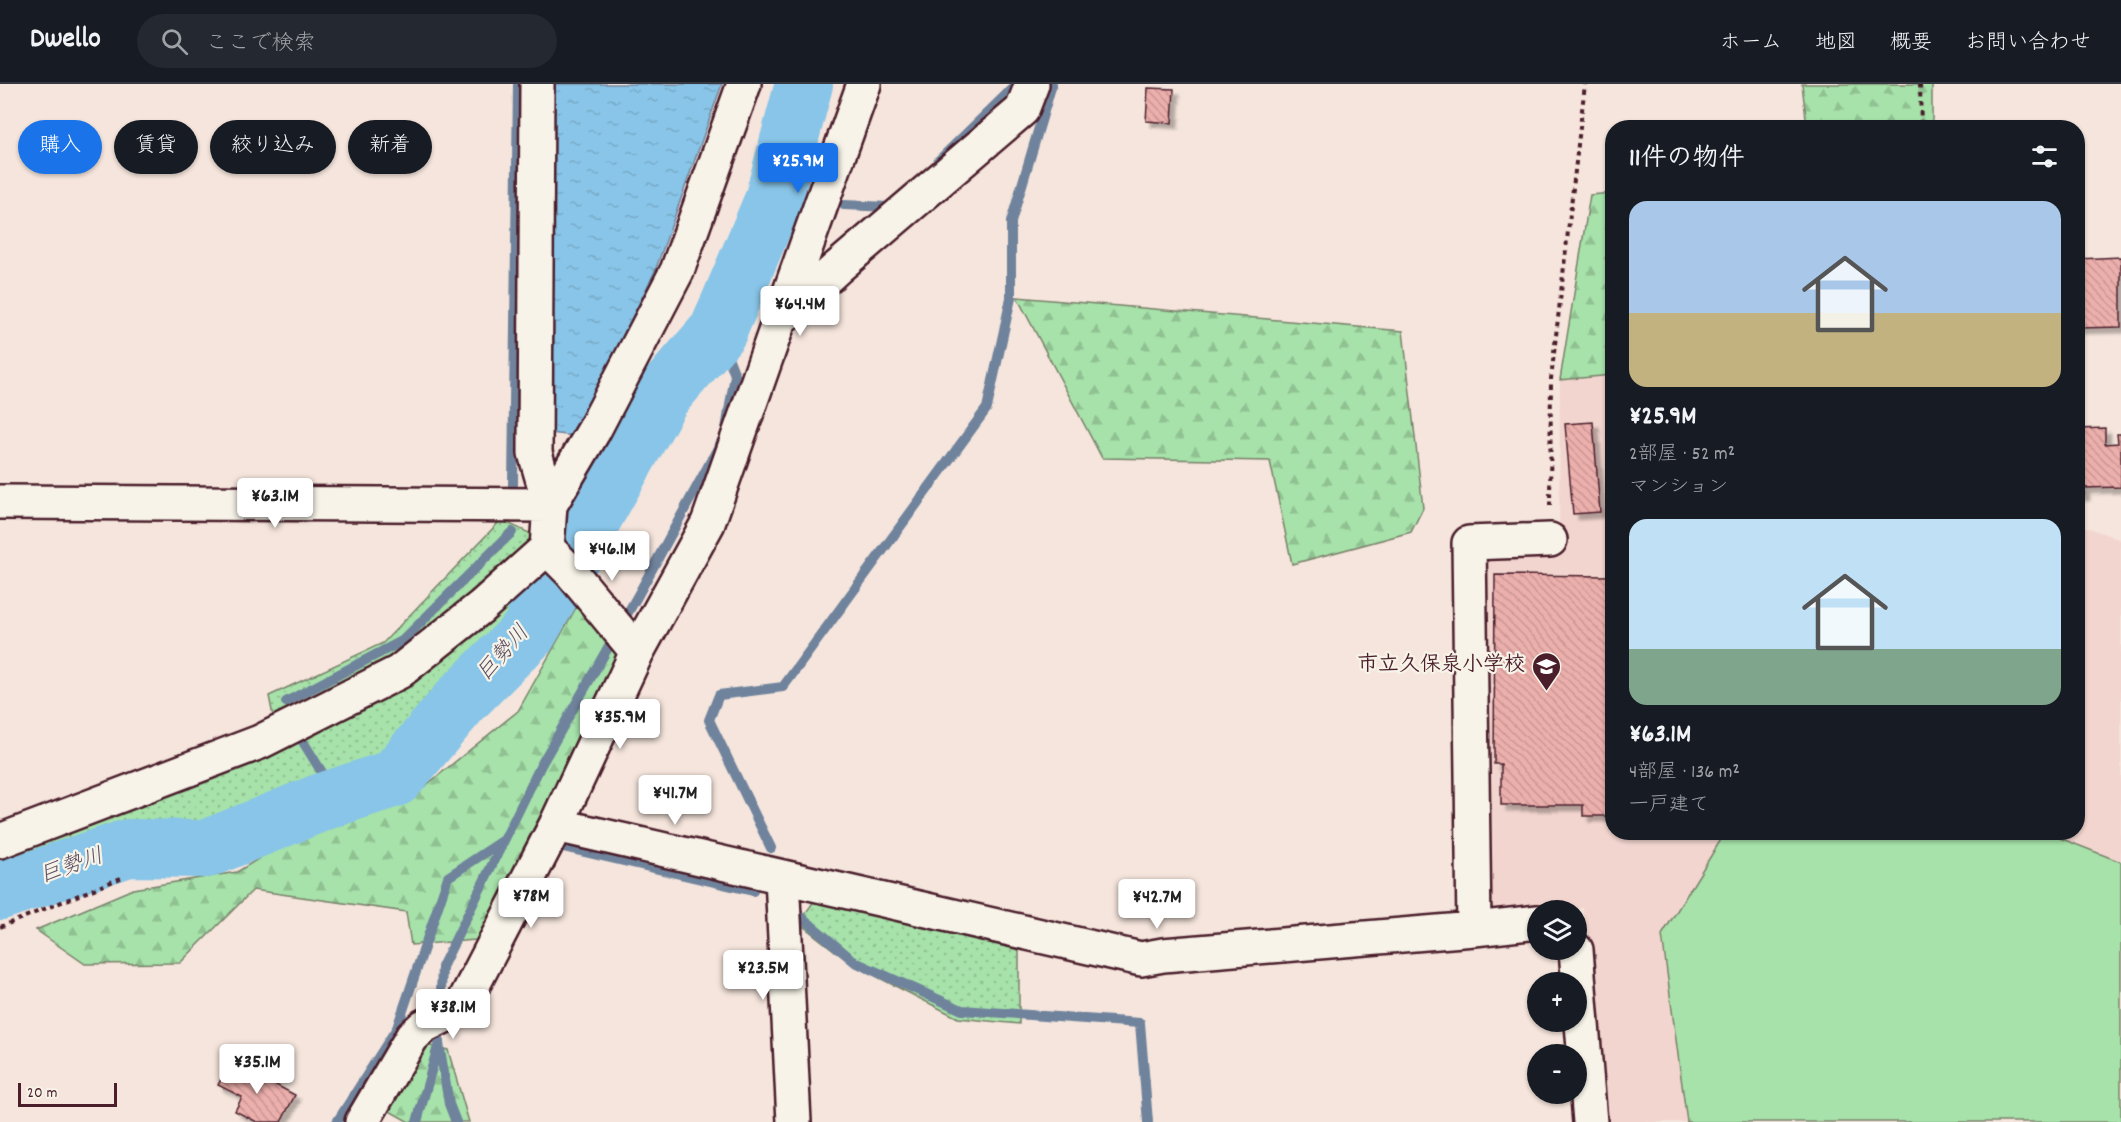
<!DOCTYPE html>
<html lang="ja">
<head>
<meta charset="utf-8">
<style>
	:root { --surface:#171b24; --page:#242831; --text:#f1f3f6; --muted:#9ea1a6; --line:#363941; --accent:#1a73e8 }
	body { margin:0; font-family:Dekko,"Klee One",sans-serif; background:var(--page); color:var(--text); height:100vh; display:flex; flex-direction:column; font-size:22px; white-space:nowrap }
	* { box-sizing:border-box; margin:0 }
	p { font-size:20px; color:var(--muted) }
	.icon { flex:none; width:33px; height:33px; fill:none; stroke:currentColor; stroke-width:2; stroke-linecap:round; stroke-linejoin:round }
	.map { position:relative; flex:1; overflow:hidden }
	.side { position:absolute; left:1605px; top:36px; width:480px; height:720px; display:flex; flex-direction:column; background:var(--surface); border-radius:24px; box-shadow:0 2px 4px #0004 }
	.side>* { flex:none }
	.guide { position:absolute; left:18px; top:36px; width:570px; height:54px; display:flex; gap:12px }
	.controls { position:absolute; left:1527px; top:816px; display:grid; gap:12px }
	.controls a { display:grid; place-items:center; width:60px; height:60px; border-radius:50%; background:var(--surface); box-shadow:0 2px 4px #0004; font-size:30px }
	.scale { position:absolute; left:18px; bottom:15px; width:99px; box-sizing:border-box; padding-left:6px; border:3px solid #4a1f2b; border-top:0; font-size:16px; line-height:21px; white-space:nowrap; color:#4a1f2b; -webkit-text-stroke:4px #f7f3e8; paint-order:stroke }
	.price { position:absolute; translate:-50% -51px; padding:0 14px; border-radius:6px; background:#fff; color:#222; font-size:20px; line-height:39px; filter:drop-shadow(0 2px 3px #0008) }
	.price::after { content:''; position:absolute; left:50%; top:36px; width:18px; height:14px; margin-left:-9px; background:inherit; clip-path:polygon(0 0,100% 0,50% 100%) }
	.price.current { background:var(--accent); color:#fff }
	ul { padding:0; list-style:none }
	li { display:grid; align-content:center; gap:12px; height:318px; padding:0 24px }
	li span { display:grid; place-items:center; height:186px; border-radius:18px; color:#555 }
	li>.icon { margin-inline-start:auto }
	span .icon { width:108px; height:108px; fill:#fffc; stroke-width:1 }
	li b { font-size:26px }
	h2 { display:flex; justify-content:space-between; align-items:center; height:72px; padding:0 24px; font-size:26px }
	.tag { padding:0 21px; border-radius:27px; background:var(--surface); box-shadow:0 2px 4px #0004; font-size:21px; line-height:54px }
	.tag.current { background:var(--accent); color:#fff }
	header { display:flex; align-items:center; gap:36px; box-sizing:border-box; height:84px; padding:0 30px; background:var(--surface); border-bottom:2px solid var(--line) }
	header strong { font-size:28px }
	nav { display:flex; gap:33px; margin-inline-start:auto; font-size:21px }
	.search { width:420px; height:54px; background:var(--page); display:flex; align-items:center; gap:15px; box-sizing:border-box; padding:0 21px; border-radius:33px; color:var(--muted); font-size:22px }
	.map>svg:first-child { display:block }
</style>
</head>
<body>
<header>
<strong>Dwello</strong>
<div class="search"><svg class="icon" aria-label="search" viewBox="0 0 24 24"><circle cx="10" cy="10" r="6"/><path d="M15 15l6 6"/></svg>ここで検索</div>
<nav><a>ホーム</a><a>地図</a><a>概要</a><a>お問い合わせ</a></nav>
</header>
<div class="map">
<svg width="2121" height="1038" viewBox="0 0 2121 1038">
	<defs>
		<pattern id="grass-dots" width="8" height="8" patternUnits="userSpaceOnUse" patternTransform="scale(1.5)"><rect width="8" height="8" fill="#a6e2a9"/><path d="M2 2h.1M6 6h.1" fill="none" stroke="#90c192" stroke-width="1.8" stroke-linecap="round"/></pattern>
		<pattern id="forest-firs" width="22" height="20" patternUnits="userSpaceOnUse" patternTransform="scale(1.5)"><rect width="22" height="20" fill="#a6e2a9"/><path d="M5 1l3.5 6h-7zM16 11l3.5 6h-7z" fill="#90c192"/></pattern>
		<pattern id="water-ripples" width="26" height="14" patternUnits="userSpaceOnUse" patternTransform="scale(1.5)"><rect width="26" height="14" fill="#88c5e8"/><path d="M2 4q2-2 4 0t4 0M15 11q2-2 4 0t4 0" fill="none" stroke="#77a9c7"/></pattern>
		<pattern id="building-back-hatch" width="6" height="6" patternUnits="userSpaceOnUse" patternTransform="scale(1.5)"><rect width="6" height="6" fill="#ebafac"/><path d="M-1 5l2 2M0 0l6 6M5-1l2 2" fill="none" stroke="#cb9694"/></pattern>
		<filter id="shadow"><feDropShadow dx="5.5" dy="5.5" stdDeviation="1.5" flood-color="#0004"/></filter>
	</defs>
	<rect width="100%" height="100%" fill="#f5e5dc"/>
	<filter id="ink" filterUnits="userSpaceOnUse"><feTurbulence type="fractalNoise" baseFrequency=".0167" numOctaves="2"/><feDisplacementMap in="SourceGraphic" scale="12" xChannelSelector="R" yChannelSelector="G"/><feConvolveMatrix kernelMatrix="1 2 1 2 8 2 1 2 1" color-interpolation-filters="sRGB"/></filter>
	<g filter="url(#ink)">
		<path fill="#f2d5ce" d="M1612,291V748H2078V440L2121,456V1038H1605L1583,824L1538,826L1483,836L1477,468L1559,464L1560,296Z"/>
		<path fill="url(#grass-dots)" stroke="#78806a" stroke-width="1.5" d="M501,436L540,454L548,489L523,539L395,663L204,755L113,751L0,787V745L275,642L269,612L383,559Z
			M818,811L1019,863V940L958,934L852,880L799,839Z"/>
		<path fill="url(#forest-firs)" stroke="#78806a" stroke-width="1.5" d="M1802,0H1932V43H1807Z
			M1612,109V291L1560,296L1590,111Z
			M1017,213L1403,247L1423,424L1411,448L1292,480L1270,377L1102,374Z
			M577,522L624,569L476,856L411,861L406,828L253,806L180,879L85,880L36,846L133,805L237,788L314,740L414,711L518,627Z
			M422,960L448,966L469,1038H409L386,1025Z"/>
		<path fill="#a6e2a9" stroke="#78806a" stroke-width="1.5" d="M1725,749H2047L2121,778V1038H1687L1662,851Z"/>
		<path fill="url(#water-ripples)" stroke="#6f839c" stroke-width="1.5" d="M549,0H722L655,187L574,352L543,348Z"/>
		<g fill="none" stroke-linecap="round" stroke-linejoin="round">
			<path stroke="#6f839c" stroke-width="10" d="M938,77L1017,0
				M844,121L889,123L894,119
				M513,401L518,0
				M286,618L402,557L512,448
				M302,656L323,690L322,718
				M567,764L753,807
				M771,764L709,636L719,611L783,603L987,324L1011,214V138L1052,0
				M798,830L855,878L962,926L1140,939L1148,1038
				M337,1038L397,944L448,793L504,756
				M417,1038L438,962
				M456,1038L449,1020L439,959L442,883L541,681L638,511L725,351L735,291L718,247"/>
			<path stroke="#88c5e8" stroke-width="58" d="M0,807L128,764L206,765L322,718L395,694L462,615L528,549L661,313L718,247L773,117L804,0"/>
		</g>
		<path fill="url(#building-back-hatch)" stroke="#4a1f2b" stroke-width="1.5" filter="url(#shadow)" d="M1148,4L1174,5L1172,39L1146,37Z
			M2121,173V243L2078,244V175Z
			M1593,338L1600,428L1573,430L1565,340Z
			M2105,344V360L2118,359L2117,350H2121V403L2084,404V411H2078V345Z
			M1495,491L1612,492V732H1583V721H1501V680H1494Z
			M231,977L295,1011L281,1038H257L235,1027L242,1013L218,1001Z"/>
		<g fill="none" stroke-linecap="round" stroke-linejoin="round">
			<defs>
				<path id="minor" d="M781,233L864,0
					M0,418L550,421L535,369L537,0
					M547,464L570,487L637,568
					M556,741L1141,875L1163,871L1474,845L1538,838
					M0,757L260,658L399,588L481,523L547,464L550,421L593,348L677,187L744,0
					M782,793L794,1038
					M1474,845L1469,459L1550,456
					M1576,866L1590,1038
					M362,1038L412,953L424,942L461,924L556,741L637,568L708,439L779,237L838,183L1022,26L1032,0"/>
			</defs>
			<use href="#minor" stroke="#4a1f2b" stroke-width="38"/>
			<path stroke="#4a1f2b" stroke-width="4" stroke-dasharray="4.5 4.5" stroke-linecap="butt" d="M1920,0L1921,44
				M1550,422L1551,295L1585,0
				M0,843L121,794"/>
			<use href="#minor" stroke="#f7f3e8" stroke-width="33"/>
		</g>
	</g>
	<defs>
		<symbol id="school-pin" viewBox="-11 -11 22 30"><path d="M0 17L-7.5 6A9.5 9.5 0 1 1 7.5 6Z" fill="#4a1f2b" stroke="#f7f3e8"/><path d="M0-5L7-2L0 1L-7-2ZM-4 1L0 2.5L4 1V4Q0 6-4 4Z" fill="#fff"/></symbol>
	</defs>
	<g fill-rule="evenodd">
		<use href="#school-pin" x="1530" y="566" width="33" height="45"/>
	</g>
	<g text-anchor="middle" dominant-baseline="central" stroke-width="4.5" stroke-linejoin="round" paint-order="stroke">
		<g font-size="21" font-weight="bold" fill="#4a1f2b" stroke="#f7f3e8" text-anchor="end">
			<text x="1525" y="582">市立久保泉小学校</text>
		</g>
		<g font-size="22" font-style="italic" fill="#5d5164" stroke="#f7f3e8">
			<text transform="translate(504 570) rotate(-48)">巨勢川</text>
			<text transform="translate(72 783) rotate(-19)">巨勢川</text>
		</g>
	</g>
</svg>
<div class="controls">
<a><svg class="icon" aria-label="layers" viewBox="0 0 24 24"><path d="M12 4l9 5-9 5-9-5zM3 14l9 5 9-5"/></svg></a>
<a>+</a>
<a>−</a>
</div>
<div class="scale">20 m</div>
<b class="price current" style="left:798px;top:110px">¥25.9M</b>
<b class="price" style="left:800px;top:253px">¥64.4M</b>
<b class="price" style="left:275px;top:445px">¥63.1M</b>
<b class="price" style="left:612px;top:498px">¥46.1M</b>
<b class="price" style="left:620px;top:666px">¥35.9M</b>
<b class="price" style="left:675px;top:742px">¥41.7M</b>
<b class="price" style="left:531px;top:845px">¥78M</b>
<b class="price" style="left:1157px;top:846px">¥42.7M</b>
<b class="price" style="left:763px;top:917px">¥23.5M</b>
<b class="price" style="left:453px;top:956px">¥38.1M</b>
<b class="price" style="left:257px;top:1011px">¥35.1M</b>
<div class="guide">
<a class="tag current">購入</a>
<a class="tag">賃貸</a>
<a class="tag">絞り込み</a>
<a class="tag">新着</a>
</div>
<section class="side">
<h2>11件の物件<svg class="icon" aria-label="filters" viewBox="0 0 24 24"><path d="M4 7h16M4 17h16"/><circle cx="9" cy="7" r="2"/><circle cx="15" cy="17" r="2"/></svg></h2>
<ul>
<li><span style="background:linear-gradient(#a9c7e8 60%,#c2b280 0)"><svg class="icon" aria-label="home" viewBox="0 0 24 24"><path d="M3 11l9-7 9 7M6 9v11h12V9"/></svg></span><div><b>¥25.9M</b><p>2部屋 · 52 m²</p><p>マンション</p></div></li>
<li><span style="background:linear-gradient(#bfe0f5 70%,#7fa58c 0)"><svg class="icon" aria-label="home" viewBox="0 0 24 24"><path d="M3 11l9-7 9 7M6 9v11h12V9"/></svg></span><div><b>¥63.1M</b><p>4部屋 · 136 m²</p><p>一戸建て</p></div></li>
</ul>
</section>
</div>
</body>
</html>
